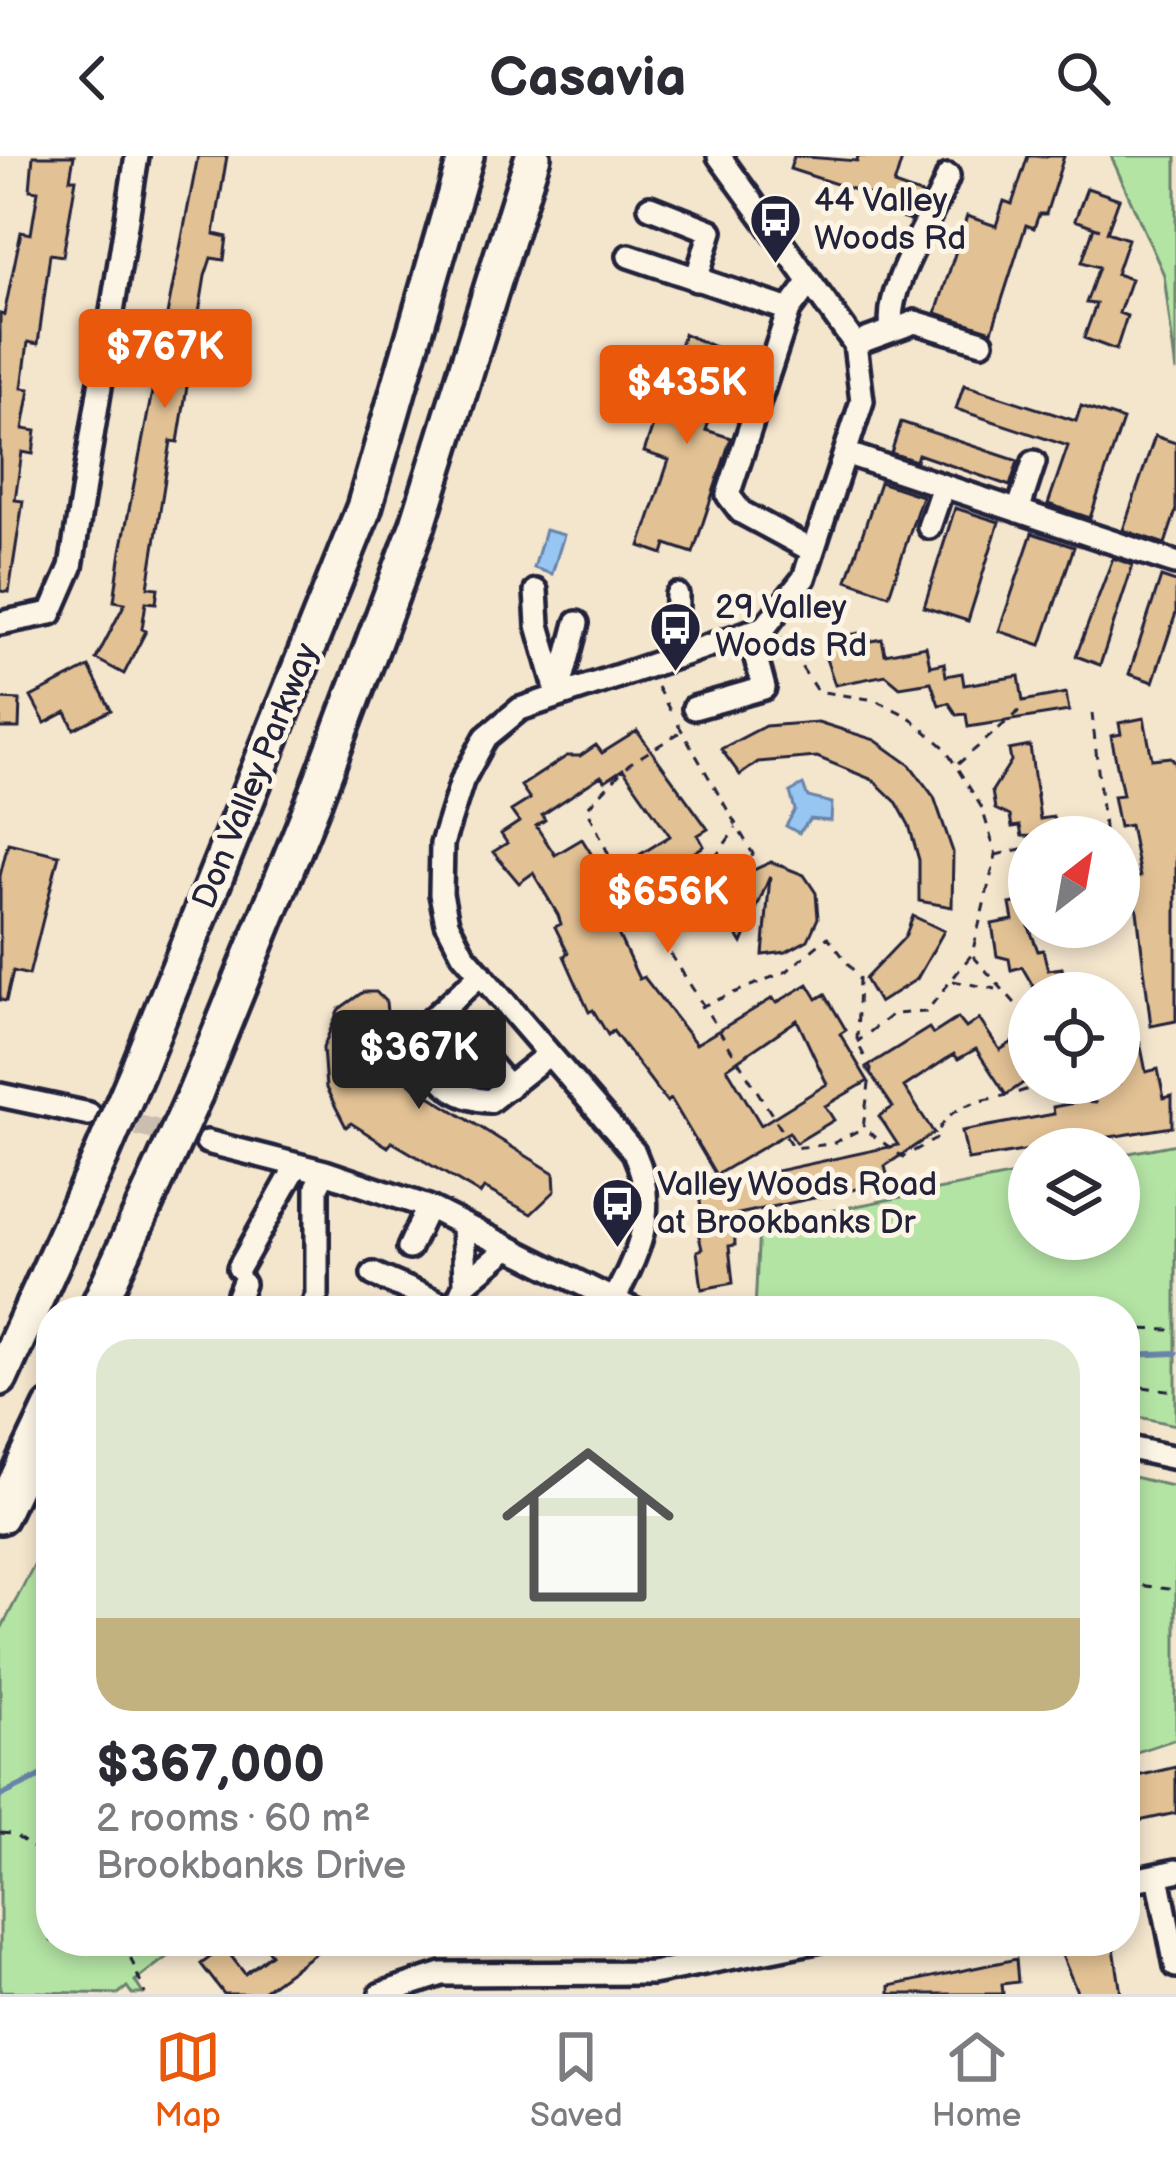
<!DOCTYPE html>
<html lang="en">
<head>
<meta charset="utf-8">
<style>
	:root { --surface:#fff; --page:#f2f2f3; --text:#2b2b33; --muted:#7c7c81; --line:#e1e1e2; --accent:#ea580c }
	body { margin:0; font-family:"Balsamiq Sans",sans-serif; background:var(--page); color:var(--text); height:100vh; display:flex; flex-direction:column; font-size:45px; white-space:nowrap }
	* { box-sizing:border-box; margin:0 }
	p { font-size:39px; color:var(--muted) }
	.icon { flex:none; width:66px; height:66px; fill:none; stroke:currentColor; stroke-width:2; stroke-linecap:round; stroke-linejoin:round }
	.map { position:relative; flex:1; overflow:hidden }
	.details { position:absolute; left:36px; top:1140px; width:1104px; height:660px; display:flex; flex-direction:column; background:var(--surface); border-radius:48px; box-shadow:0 6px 18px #0003 }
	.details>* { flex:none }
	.needle { width:78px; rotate:31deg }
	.tools { position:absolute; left:1008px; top:660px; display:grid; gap:24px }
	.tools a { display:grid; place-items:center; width:132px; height:132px; border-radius:50%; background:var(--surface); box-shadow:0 6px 18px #0003; font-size:60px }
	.price { position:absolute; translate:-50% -102px; padding:0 27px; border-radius:12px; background:var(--accent); color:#fff; font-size:39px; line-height:78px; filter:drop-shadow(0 3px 6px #0008) }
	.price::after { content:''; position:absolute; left:50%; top:72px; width:36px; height:27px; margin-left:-18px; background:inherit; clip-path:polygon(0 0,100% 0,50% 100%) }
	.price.current { background:#222; color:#fff }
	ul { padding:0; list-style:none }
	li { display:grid; align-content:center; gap:24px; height:636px; padding:0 60px }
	li span { display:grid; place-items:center; height:372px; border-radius:36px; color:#555 }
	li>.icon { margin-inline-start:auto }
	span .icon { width:216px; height:216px; fill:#fffc; stroke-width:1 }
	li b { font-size:51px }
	header { display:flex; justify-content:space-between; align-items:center; height:156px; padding:0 60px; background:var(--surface); font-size:54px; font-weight:800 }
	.dock { display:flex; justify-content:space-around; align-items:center; height:168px; border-top:3px solid var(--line); background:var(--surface); font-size:33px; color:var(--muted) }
	.dock a { display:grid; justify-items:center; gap:6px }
	.dock .current { color:var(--accent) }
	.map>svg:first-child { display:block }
</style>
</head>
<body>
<header><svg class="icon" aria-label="back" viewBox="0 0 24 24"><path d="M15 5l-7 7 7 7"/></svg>Casavia<svg class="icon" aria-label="search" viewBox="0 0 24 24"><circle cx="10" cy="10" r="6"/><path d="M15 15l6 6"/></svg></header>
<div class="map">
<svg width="1176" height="1838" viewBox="0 0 1176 1838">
	<rect width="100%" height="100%" fill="#f4e5cd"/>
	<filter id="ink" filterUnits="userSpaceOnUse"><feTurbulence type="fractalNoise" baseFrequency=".00833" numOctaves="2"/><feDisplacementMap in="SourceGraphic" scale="24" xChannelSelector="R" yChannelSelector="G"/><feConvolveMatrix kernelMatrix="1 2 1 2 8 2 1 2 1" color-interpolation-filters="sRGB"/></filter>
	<g filter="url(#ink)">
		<path fill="#b4e4a4" stroke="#6b8370" stroke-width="3" d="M1111,0H1176V216L1164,119Z
			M1176,988V1269L1125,1258V1155H755L759,1069L1029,1016V1083H1119V999Z
			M1125,1319L1176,1331V1583L1125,1600Z
			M51,1376V1785H188L135,1825L143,1838H132L127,1831L118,1838L0,1835V1475Z"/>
		<path fill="#98c6f2" stroke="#6984a9" stroke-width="3" d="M545,374L564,379L552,418L534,412Z
			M803,629L808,641L832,647L831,665L810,663L799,677L786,670L795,654L790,636Z"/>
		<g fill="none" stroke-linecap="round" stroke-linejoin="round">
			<path stroke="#6984a9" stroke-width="6" d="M1125,1199L1176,1197
				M0,1640L51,1615"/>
		</g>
		<path fill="#e2c194" stroke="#22223b" stroke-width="3" fill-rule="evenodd" d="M33,0H74L70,23H76L63,100L50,98L38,188L28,186L22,232L30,233L23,273L36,275L33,298L22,296L15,344L23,345L9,436L0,435V158L4,159L21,76L31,78L38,35L30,34Z
			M198,0H227L214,78L227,81L224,104L211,102L205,120L178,286L171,285L148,431L158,432L156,447L146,446L142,473L146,475L124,518L96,503L125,447L114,445L121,395Z
			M794,0L857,5L858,0H903L894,29L923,39L910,65L885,57L889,45L790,13Z
			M1028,0H1064L1046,58H1039L1034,72L1026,69L992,175L936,157L967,60L996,70L1004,45L1012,48Z
			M1087,32L1119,43L1107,76L1128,83L1116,118L1131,123L1119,157L1127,160L1116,194L1084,182L1096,148L1086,147L1099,111L1082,106L1094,71L1100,73L1075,64Z
			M684,178L732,198L706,274L731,282L693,397L666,388L663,398L640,390L669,304L644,296Z
			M964,229L1076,265L1081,250L1123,264L1090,362L1048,348L1068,290L956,253Z
			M901,266L1018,305L1010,330L918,298L916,305L891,297Z
			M1155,280L1176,287V355L1165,388L1123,374Z
			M880,326L922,340L889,439L847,424Z
			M955,352L999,366L968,465L924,451Z
			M1032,377L1074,391L1041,489L999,475Z
			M1113,402L1133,409L1100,509L1076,500Z
			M1161,421L1176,426V457L1153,526L1129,518Z
			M860,477L862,487L882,483L885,498L926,490L930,510L944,507L946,520L962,517L964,529L1019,520L1023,545L1066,537L1069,555L968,571L966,558L957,559L949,547L939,549L931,526L900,531L886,519L835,529L823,494L839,491L838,481Z
			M89,511L111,554L74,573L66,556L45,567L31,541Z
			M0,543L20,544L19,572H0Z
			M1144,562L1152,603L1171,601L1176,608V865L1151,870L1133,722L1140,721L1130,669L1119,671L1113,640L1123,639L1111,580L1121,578L1119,567Z
			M818,566L875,584L910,609L934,641L953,696L952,751L919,745V704L909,669L897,647L873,624L817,601L758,606L740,619L721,593L765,570Z
			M637,575L708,673L698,679L704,690L667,714L672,722L610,761L639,823L644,821L696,888L773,842L776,847L808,828L817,843L825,838L846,874L840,878L868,925L825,950L834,964L796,987L789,976L716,1019L671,943L667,946L613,875L608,879L593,854L589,856L564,800L568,797L555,771L561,768L558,759L533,717L519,727L493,696L507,687L501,678L519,666L511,655L530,643L521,630L567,600H580L596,589L602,597ZM623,613L670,680L605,720L582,683L555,699L536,670L545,664L542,659L601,620L605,625ZM797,864L827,928L761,969L727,912Z
			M1030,590L1040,663L1053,661L1057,681L1022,680L1020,670L1012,671L1010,660L995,653L992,635L1011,605L1009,594Z
			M8,687L59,699L29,819L13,815L6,845L0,844V720Z
			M771,706L804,719L816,737L818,762L808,784L786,796L763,799L770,720L742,787L729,766V740L739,721Z
			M1029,744V771L1038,795L1043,794L1048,814L1062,812L1067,837H1037L1022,811L1011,814L1009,803L997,800L992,768L1013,764L1010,748Z
			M913,760L944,775L917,823L879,847L865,823L905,781Z
			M363,836H376L386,846L391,897L410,928L554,1017L555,1035L531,1058L484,1032L480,1038L392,986L388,991L351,967L346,971L326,932L323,892L339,853Z
			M958,862L966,872L979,863L1000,894L1014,885L1029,907V923L1006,939L976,893L958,903L954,898L904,931L934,977L885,1010L889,1026L734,1059L735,1089L729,1090L733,1127L702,1133L697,1095L702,1093L698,1076L704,1074L699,1038L724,1032L721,1027L898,989L879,960L893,951L866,911L929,872L933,878Z
			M1140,886L1146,916L1158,913L1164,942L1172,940V971L968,1004L962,975L1054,958L1053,951L1090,944L1086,927H1119V891Z
			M1176,1611V1657L1125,1668V1623Z
			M261,1785H332L259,1838H224L201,1808L224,1791L245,1818L271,1798Z
			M1056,1785H1113L1121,1838H1078Z
			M1016,1803L1018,1826L1002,1828L1003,1838H890V1830Z"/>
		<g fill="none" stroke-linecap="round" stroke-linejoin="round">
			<path stroke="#cabeb0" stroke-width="21" stroke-dasharray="21 10" stroke-linecap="butt" d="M107,962L207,986"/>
			<defs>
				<path id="minor" d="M650,51L711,75L696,124
					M629,100L789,154L809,127
					M789,154L728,339L741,356L813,395
					M892,172C884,132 934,60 948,20
					M855,188L915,166L982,186
					M845,297L1175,407
					M1018,355L1034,306
					M929,371L943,330
					M536,435L538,469L558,539L577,467
					M0,467L51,457L71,411L137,0
					M676,498L677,439
					M694,552L764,532L749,476
					M481,818L431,864L424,901C443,928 457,943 490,945L549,898
					M465,881L509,931
					M0,939L89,958
					M207,986L325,1016L428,1051L636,1155
					M463,1069L465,1128
					M409,1092L428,1051
					M239,1112L297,1009
					M373,1118L454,1153
					M232,1155L243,1128
					M311,1155L317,1139V1031L325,1016
					M453,1155L465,1128L508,1092
					M608,1155C637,1100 661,1056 634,996L463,798L447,767L441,738L442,688L462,625L486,581L520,553L765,471L804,422L862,245L855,188L719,0
					M1125,1291L1176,1302
					M1158,1720L1176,1810
					M1125,1726L1176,1715
					M381,1838L442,1818L652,1817L817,1785"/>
				<path id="highway" d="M137,916L364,352L466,0
					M195,938L314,645L418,368L533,0
					M96,1155L159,1018
					M0,1222L101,1000
					M0,1360L51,1252"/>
			</defs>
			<use href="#minor" stroke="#22223b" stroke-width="30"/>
			<use href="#highway" stroke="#22223b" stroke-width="42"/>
			<path stroke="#22223b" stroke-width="3" stroke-dasharray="9 9" stroke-linecap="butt" d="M782,481L817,535L875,544L908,560L944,591L982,652L996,699L972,798L926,856L893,858L857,886
				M657,531L673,560
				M1092,557L1105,681
				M678,568L753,698L748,706L704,717L657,776L793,992L832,988L863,972
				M958,608L1020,554
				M996,699L1029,691
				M704,717L736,672
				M656,775L614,710L587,652L629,608L679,577
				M973,800L1029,863
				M953,825L996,833
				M700,851L787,815L828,781L859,822L857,886L871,913L863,972L903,1001L936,983C947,936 1007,948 1041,927
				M1063,927L1075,946L1097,947
				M1125,1173L1176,1174
				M1125,1229L1176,1235
				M1125,1427L1176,1434
				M0,1677L12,1678L51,1703
				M124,1785L145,1838"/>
			<use href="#minor" stroke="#fcf5e5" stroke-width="21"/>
			<use href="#highway" stroke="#fcf5e5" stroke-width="33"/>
			<defs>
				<path id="highway-bridge" d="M101,1000L137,916
					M159,1018L195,938"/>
			</defs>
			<use href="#highway-bridge" stroke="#22223b" stroke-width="42" stroke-linecap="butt"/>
			<use href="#highway-bridge" stroke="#fcf5e5" stroke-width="33"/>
		</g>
	</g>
	<defs>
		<symbol id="bus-pin" viewBox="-11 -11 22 30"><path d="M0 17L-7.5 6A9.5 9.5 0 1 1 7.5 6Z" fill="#22223b" stroke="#fcf5e5"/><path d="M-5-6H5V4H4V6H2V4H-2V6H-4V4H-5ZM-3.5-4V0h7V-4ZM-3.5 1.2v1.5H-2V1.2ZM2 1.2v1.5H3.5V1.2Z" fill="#fff"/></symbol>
	</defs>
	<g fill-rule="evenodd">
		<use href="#bus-pin" x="746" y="34" width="59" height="81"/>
		<use href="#bus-pin" x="646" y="442" width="59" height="81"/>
		<use href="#bus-pin" x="588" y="1018" width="59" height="81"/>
	</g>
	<g text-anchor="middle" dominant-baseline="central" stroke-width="10" stroke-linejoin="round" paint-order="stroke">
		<g font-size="33" fill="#22223b" stroke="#fcf5e5" text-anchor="start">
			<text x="814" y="45">44 Valley<tspan x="814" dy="38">Woods Rd</tspan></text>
			<text x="715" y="452">29 Valley<tspan x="715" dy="38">Woods Rd</tspan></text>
			<text x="657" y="1029">Valley Woods Road<tspan x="657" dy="38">at Brookbanks Dr</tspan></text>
		</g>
		<g font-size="33" fill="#22223b" stroke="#fcf5e5">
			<text transform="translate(256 620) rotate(-68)">Don Valley Parkway</text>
		</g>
	</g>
</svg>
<div class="tools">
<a><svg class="needle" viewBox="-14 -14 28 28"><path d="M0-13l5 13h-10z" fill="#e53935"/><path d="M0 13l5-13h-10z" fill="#7c7c81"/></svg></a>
<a><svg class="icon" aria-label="locate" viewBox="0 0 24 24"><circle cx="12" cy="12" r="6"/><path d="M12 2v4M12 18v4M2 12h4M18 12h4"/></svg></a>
<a><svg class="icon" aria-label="layers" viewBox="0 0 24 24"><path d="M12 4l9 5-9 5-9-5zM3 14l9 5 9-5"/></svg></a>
</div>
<b class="price" style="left:165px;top:255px">$767K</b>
<b class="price" style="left:687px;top:291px">$435K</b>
<b class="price" style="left:668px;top:800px">$656K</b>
<b class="price current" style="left:419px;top:956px">$367K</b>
<section class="details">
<ul>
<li><span style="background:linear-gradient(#dfe7d0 75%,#c2b280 0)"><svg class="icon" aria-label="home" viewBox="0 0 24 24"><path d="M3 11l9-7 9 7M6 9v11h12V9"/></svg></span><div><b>$367,000</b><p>2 rooms · 60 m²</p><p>Brookbanks Drive</p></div></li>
</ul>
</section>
</div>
<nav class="dock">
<a class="current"><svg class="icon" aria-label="map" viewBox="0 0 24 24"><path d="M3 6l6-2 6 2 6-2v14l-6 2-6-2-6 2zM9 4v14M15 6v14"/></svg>Map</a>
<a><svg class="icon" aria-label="saved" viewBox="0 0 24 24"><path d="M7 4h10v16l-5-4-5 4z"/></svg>Saved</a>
<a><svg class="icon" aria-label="home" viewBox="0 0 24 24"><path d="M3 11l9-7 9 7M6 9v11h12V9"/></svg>Home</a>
</nav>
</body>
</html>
